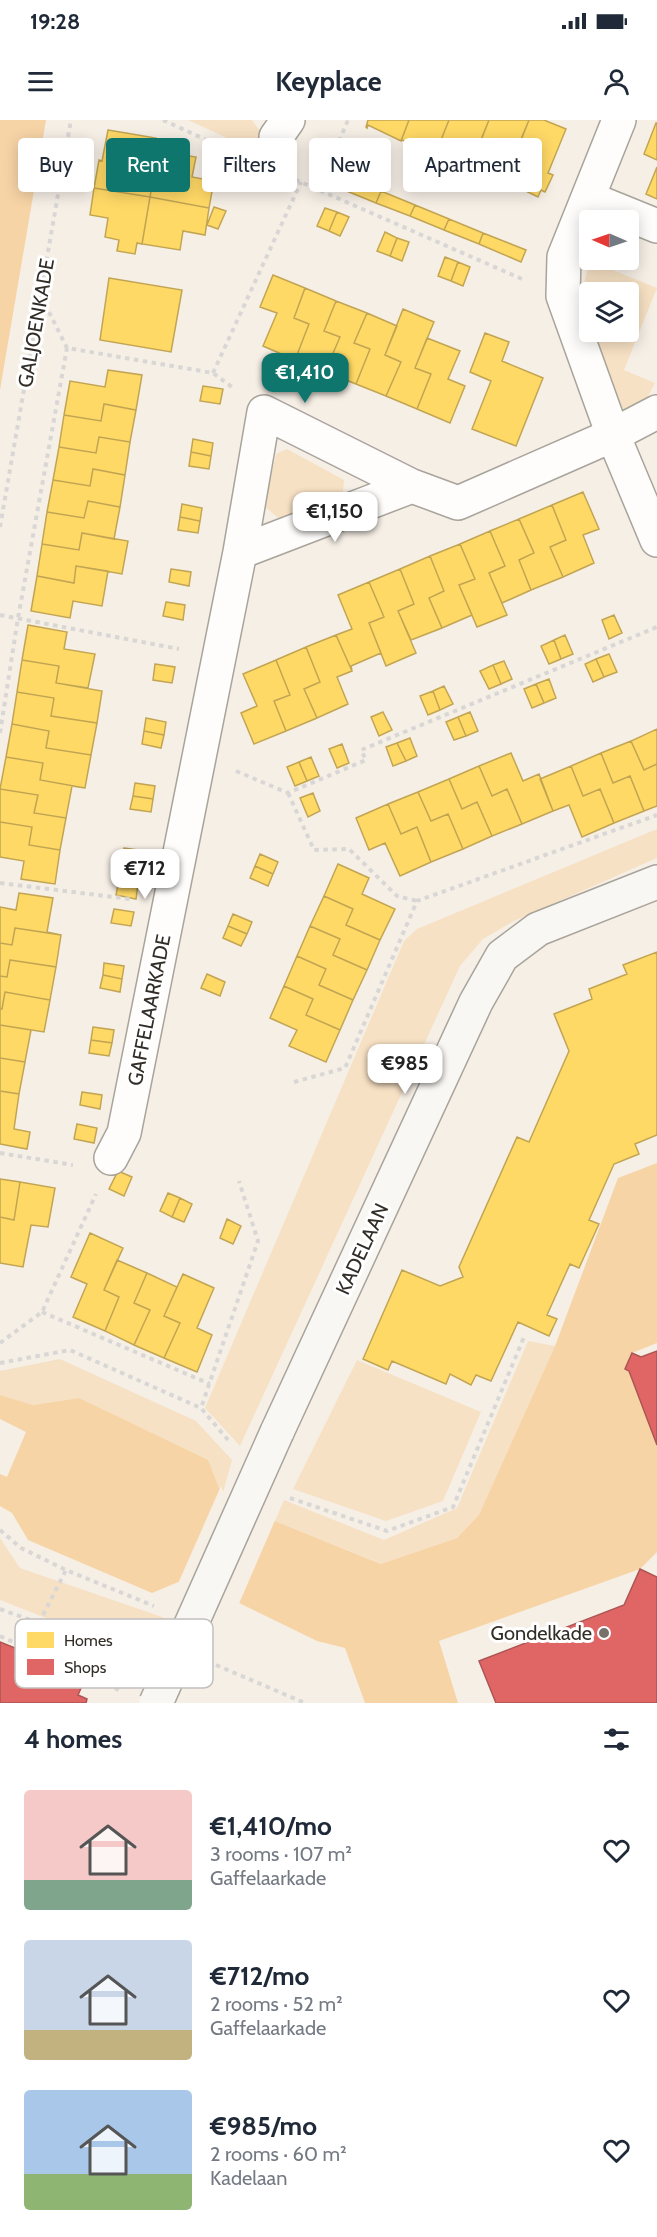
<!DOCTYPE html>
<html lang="en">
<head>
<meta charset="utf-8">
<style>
	:root { --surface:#fff; --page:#f2f2f3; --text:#1f2937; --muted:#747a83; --accent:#0f766e }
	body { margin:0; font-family:Cabin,sans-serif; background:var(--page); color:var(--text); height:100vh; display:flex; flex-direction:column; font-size:22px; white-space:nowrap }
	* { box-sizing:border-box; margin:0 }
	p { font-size:20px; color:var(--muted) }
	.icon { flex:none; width:33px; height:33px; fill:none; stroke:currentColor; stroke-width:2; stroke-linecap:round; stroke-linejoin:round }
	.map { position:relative; height:1583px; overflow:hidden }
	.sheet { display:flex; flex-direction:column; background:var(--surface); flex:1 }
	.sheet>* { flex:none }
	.guide { position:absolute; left:18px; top:18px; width:621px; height:54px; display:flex; gap:12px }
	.needle { width:39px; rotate:272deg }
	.buttons { position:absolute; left:579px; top:90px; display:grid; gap:12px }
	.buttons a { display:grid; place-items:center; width:60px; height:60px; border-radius:6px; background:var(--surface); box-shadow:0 3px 15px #0003; font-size:30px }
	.price { position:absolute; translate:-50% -51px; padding:0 14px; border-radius:12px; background:#fff; color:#222; font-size:20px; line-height:39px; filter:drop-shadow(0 2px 3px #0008) }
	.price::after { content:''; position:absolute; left:50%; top:36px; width:18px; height:14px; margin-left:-9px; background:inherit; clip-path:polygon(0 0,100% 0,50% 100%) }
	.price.on { background:var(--accent); color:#fff }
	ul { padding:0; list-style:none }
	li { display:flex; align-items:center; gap:18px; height:150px; padding:0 24px }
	li span { display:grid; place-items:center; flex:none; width:168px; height:120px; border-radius:6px; color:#555 }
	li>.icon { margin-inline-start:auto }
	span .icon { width:72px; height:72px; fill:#fffc; stroke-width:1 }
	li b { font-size:26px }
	h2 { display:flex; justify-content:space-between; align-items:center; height:72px; padding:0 24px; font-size:26px }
	.chip { padding:0 21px; border-radius:6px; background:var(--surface); box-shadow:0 3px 15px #0003; font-size:21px; line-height:54px }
	.chip.on { background:var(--accent); color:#fff }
	.status { display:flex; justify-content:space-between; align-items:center; height:42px; padding:0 30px; background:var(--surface); direction:ltr }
	.status svg { height:16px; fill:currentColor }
	header { display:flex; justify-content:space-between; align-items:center; height:78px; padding:0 24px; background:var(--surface); font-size:27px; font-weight:700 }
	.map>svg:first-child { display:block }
</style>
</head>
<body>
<div class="status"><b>19:28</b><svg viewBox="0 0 49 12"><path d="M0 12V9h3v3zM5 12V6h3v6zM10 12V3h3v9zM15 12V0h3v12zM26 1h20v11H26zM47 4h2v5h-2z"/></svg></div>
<header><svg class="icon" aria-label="menu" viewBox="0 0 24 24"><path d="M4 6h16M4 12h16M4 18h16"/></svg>Keyplace<svg class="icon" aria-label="person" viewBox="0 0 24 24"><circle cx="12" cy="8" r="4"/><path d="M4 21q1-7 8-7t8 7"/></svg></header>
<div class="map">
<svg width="657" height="1583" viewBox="0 0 657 1583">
	<rect width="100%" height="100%" fill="#f6efe6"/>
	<path fill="#f7e1c4" d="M188,0H252L265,18L260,33Z
		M589,143L608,148L657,168L624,250L655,263L637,297L628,302L591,212H628V172H590L589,207L584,163Z
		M287,329L344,360L343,372L281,400L264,386L276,334Z
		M657,709V738L514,801L483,819L460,846L240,1326L205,1288L404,821L417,809Z
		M528,1221L555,1226L479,1396L457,1418L382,1444L275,1401L284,1380L384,1420L457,1388Z
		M60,1239L196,1301L232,1340L222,1376L79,1278L33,1285L0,1275V1251Z
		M357,1240L481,1292L443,1381L386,1401L293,1369Z
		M0,1418L20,1448L168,1499L150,1539L0,1480Z"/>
	<path fill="#f7d4a6" d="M0,0H46L0,270Z
		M657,1043V1223L632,1233L625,1249L629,1251L657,1325V1432L640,1449L439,1521L458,1583H365L345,1528L317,1521L239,1483L183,1460L152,1473L28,1420L12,1393L0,1386V1354L7,1357L26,1312L0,1299V1275L33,1285L79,1278L208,1340L222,1376L275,1401L381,1444L457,1418L479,1395L555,1226L618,1058Z"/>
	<path fill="#f6efe6" d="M221,1366L224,1374L276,1398L238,1486L183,1463L177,1466Z"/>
	<path fill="#ffd966" stroke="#c2a553" stroke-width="1.5" d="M368,0H409L401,21L368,5L367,8L366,7Z
		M409,0H449L435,35L418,28L419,26L402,20L401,21Z
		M449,0H489L469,49L452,42L453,40L437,34L435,35Z
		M489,0H529L500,70L467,56Z
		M529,0H544L566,9L548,53L553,55L545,72L541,70L538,77L505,61L504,63Z
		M656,3H657V40L644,34Z
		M108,10L156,18L154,30L158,31L150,77L94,68L99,40L102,41Z
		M158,31L196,37L192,57L214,61L209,88L150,77Z
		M657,47V79L646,74Z
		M337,53L381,71L376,83L332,65Z
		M94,68L150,77L142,124L137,123L135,134L117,131L119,120L105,117L108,98L90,95Z
		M381,71L415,85L410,96L376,83Z
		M150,77L209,88L205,115L183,111L180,130L142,124Z
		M415,85L449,99L444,110L410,96Z
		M214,87L226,91L218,109L207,105Z
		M325,88L337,92L329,111L317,106Z
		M337,92L349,97L340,116L329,111Z
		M449,99L483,113L479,124L444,110Z
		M385,112L397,118L390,136L377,131Z
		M483,113L526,130L521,142L479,124Z
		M397,118L409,122L402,141L390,136Z
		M445,137L458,142L451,161L438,156Z
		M458,142L470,147L463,166L451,161Z
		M273,155L305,168L294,198L309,204L295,240L263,226L277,193L260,187Z
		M109,158L182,170L171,232L100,220Z
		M305,168L336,181L324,211L340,217L325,252L295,240L309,204L294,198Z
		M336,181L367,193L354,223L370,229L356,264L325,252L340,217L324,211Z
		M403,189L434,202L415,248L431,254L417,289L386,276L401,242L385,235Z
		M367,193L397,206L385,235L401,242L386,276L356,264L370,229L354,223Z
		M485,213L509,222L502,241L543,258L516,326L472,309L491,261L470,252Z
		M427,218L460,231L448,259L465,266L450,303L417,289L431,254L415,248Z
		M108,250L142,255L136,290L104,284L101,301L64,295L70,261L105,267Z
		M203,266L223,269L220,284L200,281Z
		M104,284L136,290L130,322L99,317L96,333L59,327L64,295L101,301Z
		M99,317L130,322L125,355L93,349L90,366L53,360L59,327L96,333Z
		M193,319L213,323L211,336L191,332Z
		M191,332L211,336L209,349L189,346Z
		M93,349L125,355L120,387L88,381L84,398L47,392L53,360L90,366Z
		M583,372L599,409L583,415L594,443L563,457L550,427L566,420L552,385Z
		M88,381L120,387L114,419L82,413L79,430L42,424L47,392L84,398Z
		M182,384L202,388L200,401L180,397Z
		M552,385L566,420L550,427L563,457L531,470L519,440L534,433L519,399Z
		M180,397L200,401L198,413L178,410Z
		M519,399L534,433L519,440L531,470L502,483L489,453L505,446L490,411Z
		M490,411L505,446L489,453L507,495L477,507L459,465L475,459L460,424Z
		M82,413L128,421L122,454L76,446L74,463L37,456L42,424L79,430Z
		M460,424L475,459L459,465L472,495L442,508L429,478L444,471L430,436Z
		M430,436L444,471L429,478L442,508L411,520L398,491L414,484L400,449Z
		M76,446L108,451L102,486L73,481L70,498L31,491L37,456L74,463Z
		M171,449L191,452L189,466L169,462Z
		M400,449L414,484L398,491L416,533L386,546L369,503L384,497L369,462Z
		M369,462L384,497L369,503L381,533L351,546L352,551L336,515L352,509L338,475Z
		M166,482L185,485L183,500L163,496Z
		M614,495L622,513L609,519L602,500Z
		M28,505L67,512L64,529L95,534L88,568L56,563L59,546L22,540Z
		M336,515L352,551L337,557L348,584L317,598L304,569L320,562L306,527Z
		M565,515L573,534L561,539L554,520Z
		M554,520L561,539L549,544L541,526Z
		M306,527L320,562L304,569L317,598L286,611L274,581L290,575L276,540Z
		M609,534L617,552L604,557L596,539Z
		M596,539L604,557L593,562L585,544Z
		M22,540L59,546L56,563L102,571L97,603L51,596L54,578L17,572Z
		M276,540L290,575L274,581L286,611L254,624L241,593L257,586L243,554Z
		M504,541L512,559L501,564L493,545Z
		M155,544L175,547L172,563L153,560Z
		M493,545L501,564L489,569L480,551Z
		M549,559L556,578L544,583L536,564Z
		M536,564L544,583L532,588L524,569Z
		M444,566L453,584L440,590L433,571Z
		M433,571L440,590L428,595L420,576Z
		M17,572L54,578L51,596L97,603L91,635L46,628L49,611L12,604Z
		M383,592L392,610L379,616L371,597Z
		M470,592L478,611L466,616L458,597Z
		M458,597L466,616L454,620L446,602Z
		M146,598L166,602L164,615L144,611Z
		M12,604L49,611L46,628L91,635L85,668L40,660L43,643L6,637Z
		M657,609V644L644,650L631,621Z
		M144,611L164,615L161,628L142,624Z
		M410,618L417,636L406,641L397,623Z
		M631,621L644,650L657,644V686L644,691L630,656L613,663L601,633Z
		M397,623L406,641L393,646L386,627Z
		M342,624L349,643L337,648L329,629Z
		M511,633L523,661L539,654L553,691L522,704L507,669L492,676L479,646Z
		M601,633L613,663L630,656L644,691L614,703L600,669L583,676L571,646Z
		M6,637L43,643L40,660L85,668L72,666L66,698L34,693L38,675L0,669Z
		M311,637L319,656L307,661L299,642Z
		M299,642L307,661L295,666L287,647Z
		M479,646L492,676L507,669L522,704L492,716L477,682L462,689L449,659Z
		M571,646L583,676L600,669L614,703L582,717L569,685L553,691L540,659Z
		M449,659L462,689L477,682L492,716L463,729L448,694L431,701L418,672Z
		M135,663L155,666L153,679L133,676Z
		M0,669L38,675L34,693L66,698L60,730L29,725L32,707L0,702Z
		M418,672L431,701L448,694L463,729L431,742L417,707L401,714L388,684Z
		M313,673L320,691L308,697L300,678Z
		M133,676L153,679L151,692L130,689Z
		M388,684L401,714L417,707L431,742L400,756L385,723L369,730L356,698Z
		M0,702L32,707L29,725L60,730L55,764L21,759L24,741L0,737Z
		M124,728L144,731L142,745L122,741Z
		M260,734L278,742L273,754L255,746Z
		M338,744L369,758L362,774L395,789L380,820L346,805L353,789L324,776Z
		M255,746L273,754L268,766L250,758Z
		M119,760L138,764L136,779L116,775Z
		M19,773L53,778L47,812L61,815L15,808L12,825L0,823V787L16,790Z
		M324,776L353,789L346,805L380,820L367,850L333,835L340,819L310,806Z
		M114,789L134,792L131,806L111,803Z
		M233,794L252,802L247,814L228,806Z
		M228,806L247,814L241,826L223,818Z
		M310,806L340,819L333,835L367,850L353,880L319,865L326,849L297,836Z
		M15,808L61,815L56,847L10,840L7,857L0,856V823L12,825Z
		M657,832V1015L635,1024L639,1034L614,1044L589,1100L599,1104L579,1148L570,1144L547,1195L557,1199L549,1216L518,1202L491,1261L476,1255L471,1265L450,1254L446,1264L392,1241L388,1250L363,1239L402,1150L440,1166L463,1157L459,1147L517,1017L529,1022L569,931L554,894L592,879L589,869L627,854L623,845Z
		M297,836L326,849L319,865L353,880L340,910L306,895L313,879L284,866Z
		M10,840L56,847L50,880L5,872L2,889H0V856L7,857Z
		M104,843L124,846L122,859L103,855Z
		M207,854L225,862L220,876L201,868Z
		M103,855L122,859L120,872L100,868Z
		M284,866L313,879L306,895L340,910L326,942L289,926L297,910L270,898Z
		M5,872L50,880L44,912L0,905V889H2Z
		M0,905L31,910L25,942L0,938Z
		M93,907L114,910L112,923L91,920Z
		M91,920L112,923L109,936L89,933Z
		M0,938L25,942L19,974L0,971Z
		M0,971L19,974L14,1009L30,1012L27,1029L0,1024Z
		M82,972L102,975L100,989L80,985Z
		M77,1004L97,1008L94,1023L74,1019Z
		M118,1051L132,1057L124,1076L109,1069Z
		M0,1059L20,1062L14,1100L0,1097Z
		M20,1062L55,1068L48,1107L31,1105L23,1147L0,1143V1097L14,1100Z
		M168,1073L180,1078L172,1097L160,1091Z
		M180,1078L192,1084L184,1102L172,1097Z
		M227,1099L241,1106L233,1124L220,1118Z
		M90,1113L123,1128L104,1170L119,1177L105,1211L73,1197L87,1164L71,1157Z
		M117,1140L147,1153L134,1183L150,1190L134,1225L105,1211L119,1177L104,1170Z
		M147,1153L177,1167L164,1196L180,1203L164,1238L134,1225L150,1190L134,1183Z
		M183,1154L214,1168L197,1208L212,1215L197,1252L164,1238L180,1203L164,1196Z"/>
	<path fill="#e06666" stroke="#ac5553" stroke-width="1.5" d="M657,1231V1325L629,1251L625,1249L632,1233L641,1237Z
		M640,1449L657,1457V1583H496L479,1541L624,1485Z
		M0,1522L86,1557L78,1575L87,1579L86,1583H0Z"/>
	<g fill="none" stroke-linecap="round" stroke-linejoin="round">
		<defs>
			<path id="street" d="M619,0L564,137L563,176L613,315L657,420
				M276,17L288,0
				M588,78L657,106
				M240,432L412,366
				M111,1038L124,1013L240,432L264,292L412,366L458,383L613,315L657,292"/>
			<path id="secondary" d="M277,1312L476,882L502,836L538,809L657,762"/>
		</defs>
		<use href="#street" stroke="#a8a39b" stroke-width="36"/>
		<use href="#secondary" stroke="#a8a39b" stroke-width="36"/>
		<path stroke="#d9d7d5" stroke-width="4" stroke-dasharray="4.5 4.5" stroke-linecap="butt" d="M163,0L239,35
			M287,56L522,159
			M318,71L348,0
			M41,176L67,228L213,253L232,267
			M213,253L301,62
			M0,407L71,0
			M0,495L179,529
			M0,613L18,498L67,228
			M236,651L288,673L366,640L361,630L657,507
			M288,673L314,730L349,729L397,776L417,781
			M0,763L130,779
			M294,962L345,948L417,781L657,695
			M0,1033L73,1045
			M42,1192L210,1264
			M0,1223L42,1192L96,1074
			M0,1243L70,1230L201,1288
			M228,1320L201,1288L258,1121L239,1061
			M290,1378L387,1411L453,1387L524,1217
			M0,1410L21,1428L66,1450L154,1486
			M0,1489L39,1503L127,1548
			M39,1503L66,1450
			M0,1516L119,1570
			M216,1545L305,1583"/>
		<use href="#street" stroke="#fefdfb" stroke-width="33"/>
		<use href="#secondary" stroke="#f9f7f3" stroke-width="33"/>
		<defs>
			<path id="secondary-bridge" d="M156,1583L277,1312"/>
		</defs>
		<use href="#secondary-bridge" stroke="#a8a39b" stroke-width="36" stroke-linecap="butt"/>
		<use href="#secondary-bridge" stroke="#f9f7f3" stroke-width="33"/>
	</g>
	<circle fill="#77716a" stroke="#fff" stroke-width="2" cx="604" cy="1513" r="6"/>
	<g text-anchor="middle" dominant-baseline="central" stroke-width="6" stroke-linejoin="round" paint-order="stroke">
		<g font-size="20" fill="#322d27" stroke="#fff">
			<text transform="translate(36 203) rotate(-80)">GALJOENKADE</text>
			<text transform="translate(149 890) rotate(-79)">GAFFELAARKADE</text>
			<text transform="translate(362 1129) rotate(-65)">KADELAAN</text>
		</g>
		<g font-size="20" fill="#322d27" stroke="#fff" text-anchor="end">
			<text x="592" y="1513">Gondelkade</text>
		</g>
	</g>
	<rect x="15" y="1499" width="198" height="69" rx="9" fill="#fff" stroke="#c2c0be" stroke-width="1.5"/>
	<rect x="27" y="1512" width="27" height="16" fill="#ffd966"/>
	<rect x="27" y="1539" width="27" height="16" fill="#e06666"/>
	<g font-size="16" fill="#322d27">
		<text x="64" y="1526">Homes</text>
		<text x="64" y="1553">Shops</text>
	</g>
</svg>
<div class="buttons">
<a><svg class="needle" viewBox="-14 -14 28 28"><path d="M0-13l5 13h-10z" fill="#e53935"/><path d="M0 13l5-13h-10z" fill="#747a83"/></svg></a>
<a><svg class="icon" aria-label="layers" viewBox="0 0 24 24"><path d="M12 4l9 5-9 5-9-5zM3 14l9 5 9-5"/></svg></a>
</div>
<b class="price on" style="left:305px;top:284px">€1,410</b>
<b class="price" style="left:335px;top:423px">€1,150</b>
<b class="price" style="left:145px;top:780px">€712</b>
<b class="price" style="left:405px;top:975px">€985</b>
<div class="guide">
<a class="chip">Buy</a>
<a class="chip on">Rent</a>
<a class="chip">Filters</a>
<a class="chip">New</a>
<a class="chip">Apartment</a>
</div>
</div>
<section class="sheet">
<h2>4 homes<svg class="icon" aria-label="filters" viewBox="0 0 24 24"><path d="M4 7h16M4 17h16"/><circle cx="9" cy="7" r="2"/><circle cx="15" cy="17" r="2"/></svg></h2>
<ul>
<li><span style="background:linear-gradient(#f6c9c9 75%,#7fa58c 0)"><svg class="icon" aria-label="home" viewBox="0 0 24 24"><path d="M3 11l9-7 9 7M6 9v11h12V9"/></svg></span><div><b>€1,410/mo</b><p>3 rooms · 107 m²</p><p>Gaffelaarkade</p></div><svg class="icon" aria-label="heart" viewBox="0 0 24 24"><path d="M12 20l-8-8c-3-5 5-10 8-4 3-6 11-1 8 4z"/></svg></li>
<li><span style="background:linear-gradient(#c9d6e8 75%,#c2b280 0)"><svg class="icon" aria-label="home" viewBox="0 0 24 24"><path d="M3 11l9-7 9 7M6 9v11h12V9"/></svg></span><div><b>€712/mo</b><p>2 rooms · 52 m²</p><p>Gaffelaarkade</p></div><svg class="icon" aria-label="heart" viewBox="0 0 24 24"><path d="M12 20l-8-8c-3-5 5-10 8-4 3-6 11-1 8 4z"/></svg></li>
<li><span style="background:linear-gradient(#a9c7e8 70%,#8fb573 0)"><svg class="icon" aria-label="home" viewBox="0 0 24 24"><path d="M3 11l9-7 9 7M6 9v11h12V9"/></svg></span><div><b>€985/mo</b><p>2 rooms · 60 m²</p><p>Kadelaan</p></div><svg class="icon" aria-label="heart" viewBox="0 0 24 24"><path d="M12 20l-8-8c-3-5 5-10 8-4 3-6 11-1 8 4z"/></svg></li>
</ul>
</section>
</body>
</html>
